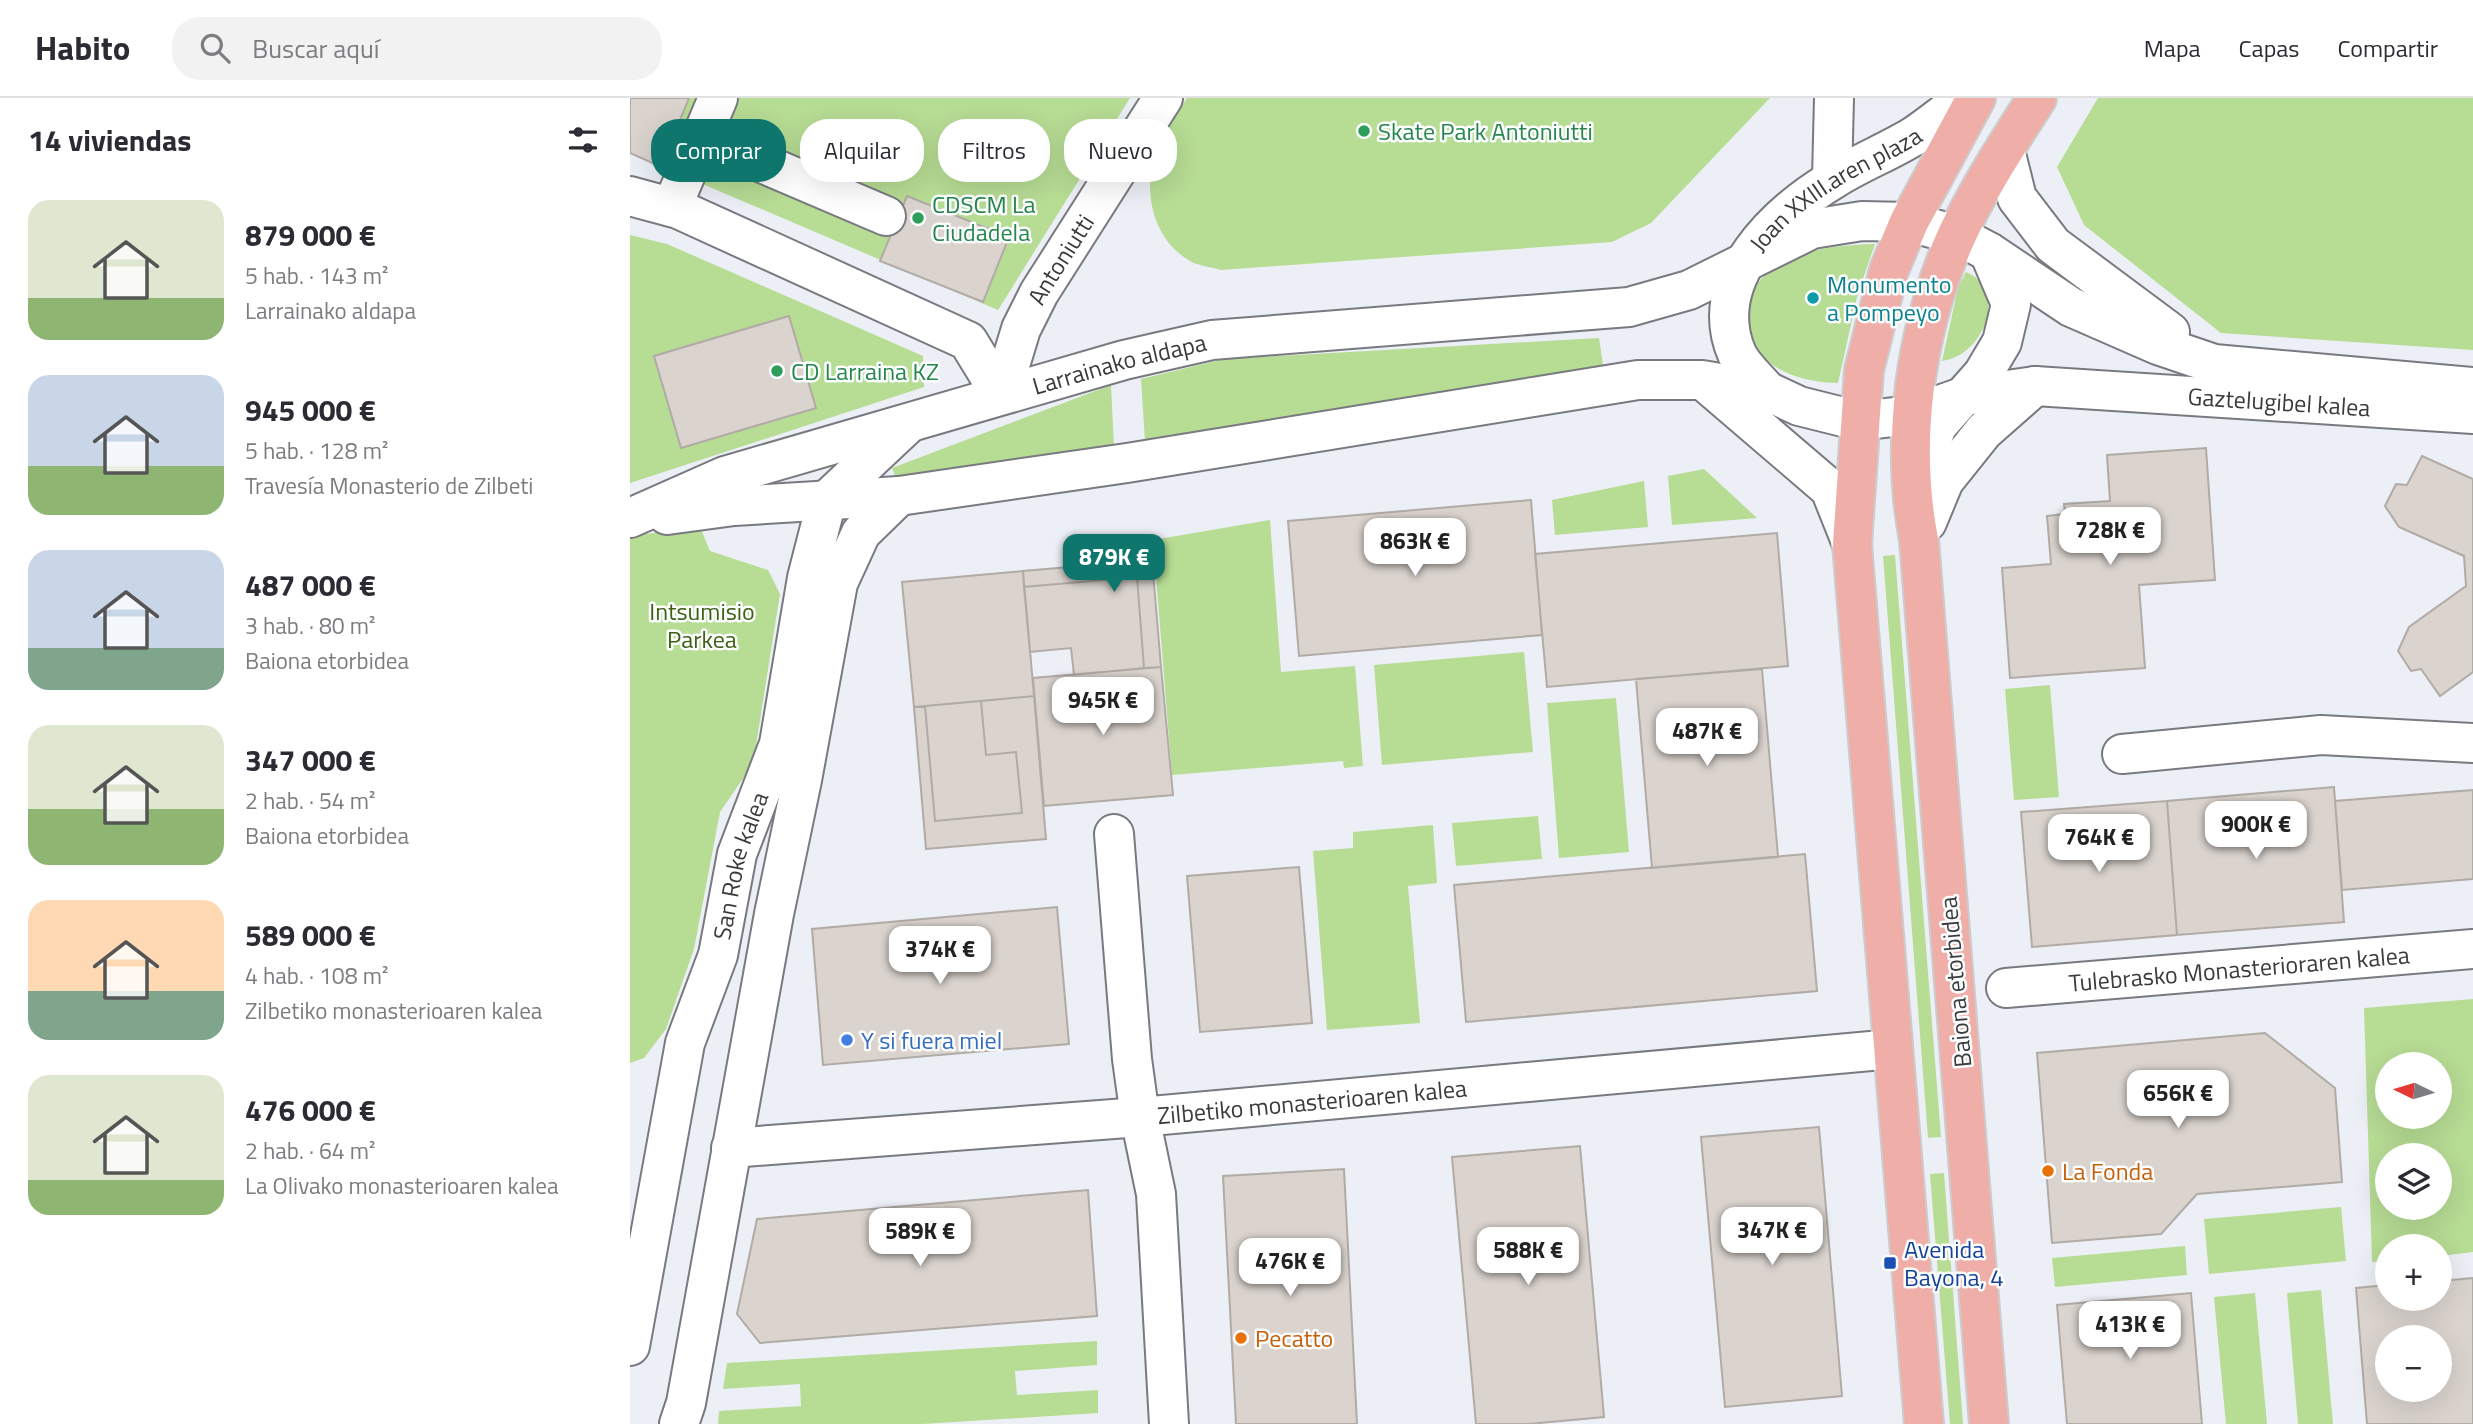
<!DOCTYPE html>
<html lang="es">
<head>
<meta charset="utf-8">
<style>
	:root { --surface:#fff; --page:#f2f2f3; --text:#2b2b33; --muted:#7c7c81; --line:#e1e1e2; --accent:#0f766e }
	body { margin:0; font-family:"Titillium Web",sans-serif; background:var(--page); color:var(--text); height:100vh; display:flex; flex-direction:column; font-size:26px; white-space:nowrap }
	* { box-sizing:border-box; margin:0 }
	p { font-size:23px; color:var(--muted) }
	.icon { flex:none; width:38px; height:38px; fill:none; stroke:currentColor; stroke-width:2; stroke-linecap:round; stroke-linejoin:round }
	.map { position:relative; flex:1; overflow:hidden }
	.panel { display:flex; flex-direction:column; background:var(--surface); width:630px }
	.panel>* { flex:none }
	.guide { position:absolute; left:21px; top:21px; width:665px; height:63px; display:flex; gap:14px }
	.needle { width:46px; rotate:275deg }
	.buttons { position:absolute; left:1745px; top:954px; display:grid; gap:14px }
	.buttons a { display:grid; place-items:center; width:77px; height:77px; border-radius:50%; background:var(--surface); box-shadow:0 7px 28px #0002; font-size:35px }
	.price { position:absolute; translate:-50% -60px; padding:0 16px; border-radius:14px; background:#fff; color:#222; font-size:23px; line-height:46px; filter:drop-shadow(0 2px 4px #0008) }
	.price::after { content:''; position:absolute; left:50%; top:42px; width:21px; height:16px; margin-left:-10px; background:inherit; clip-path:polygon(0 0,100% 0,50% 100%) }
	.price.current { background:var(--accent); color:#fff }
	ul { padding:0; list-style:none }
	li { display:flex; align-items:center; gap:21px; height:175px; padding:0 28px }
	li span { display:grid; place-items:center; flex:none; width:196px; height:140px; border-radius:21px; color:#555 }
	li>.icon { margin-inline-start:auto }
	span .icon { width:84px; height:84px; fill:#fffc; stroke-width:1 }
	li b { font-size:30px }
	h2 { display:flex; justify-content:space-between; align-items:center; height:84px; padding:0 28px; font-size:30px }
	.chip { padding:0 24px; border-radius:28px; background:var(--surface); box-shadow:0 7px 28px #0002; font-size:24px; line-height:63px }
	.chip.current { background:var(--accent); color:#fff }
	header { display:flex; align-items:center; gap:42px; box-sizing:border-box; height:98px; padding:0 35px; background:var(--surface); border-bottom:2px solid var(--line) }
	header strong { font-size:33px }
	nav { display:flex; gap:38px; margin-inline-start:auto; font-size:24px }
	.search { width:490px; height:63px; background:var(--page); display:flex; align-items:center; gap:18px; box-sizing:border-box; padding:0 24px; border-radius:28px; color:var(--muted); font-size:26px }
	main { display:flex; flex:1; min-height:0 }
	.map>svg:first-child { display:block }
</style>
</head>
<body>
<header>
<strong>Habito</strong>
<div class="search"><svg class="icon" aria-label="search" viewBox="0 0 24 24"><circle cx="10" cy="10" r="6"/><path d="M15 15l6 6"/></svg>Buscar aquí</div>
<nav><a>Mapa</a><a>Capas</a><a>Compartir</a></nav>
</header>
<main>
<section class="panel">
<h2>14 viviendas<svg class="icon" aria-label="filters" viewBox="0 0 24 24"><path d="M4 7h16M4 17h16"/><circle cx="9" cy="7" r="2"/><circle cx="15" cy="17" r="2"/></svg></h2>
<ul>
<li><span style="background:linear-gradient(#dfe7d0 70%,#8fb573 0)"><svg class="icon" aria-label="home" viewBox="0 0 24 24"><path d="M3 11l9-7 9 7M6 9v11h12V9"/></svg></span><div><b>879 000 €</b><p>5 hab. · 143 m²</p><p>Larrainako aldapa</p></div></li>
<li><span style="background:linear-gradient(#c9d6e8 65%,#8fb573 0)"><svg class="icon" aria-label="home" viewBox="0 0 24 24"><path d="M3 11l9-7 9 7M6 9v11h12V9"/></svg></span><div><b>945 000 €</b><p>5 hab. · 128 m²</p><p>Travesía Monasterio de Zilbeti</p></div></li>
<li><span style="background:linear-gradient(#c9d6e8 70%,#7fa58c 0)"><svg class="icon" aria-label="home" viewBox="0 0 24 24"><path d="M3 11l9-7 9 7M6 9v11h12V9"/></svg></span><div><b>487 000 €</b><p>3 hab. · 80 m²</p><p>Baiona etorbidea</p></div></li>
<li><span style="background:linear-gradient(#dfe7d0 60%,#8fb573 0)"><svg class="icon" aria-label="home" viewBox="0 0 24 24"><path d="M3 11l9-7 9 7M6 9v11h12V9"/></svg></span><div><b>347 000 €</b><p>2 hab. · 54 m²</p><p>Baiona etorbidea</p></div></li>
<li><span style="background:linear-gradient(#ffd9b3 65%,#7fa58c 0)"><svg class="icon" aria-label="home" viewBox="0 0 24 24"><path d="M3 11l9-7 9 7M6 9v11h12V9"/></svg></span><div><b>589 000 €</b><p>4 hab. · 108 m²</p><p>Zilbetiko monasterioaren kalea</p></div></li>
<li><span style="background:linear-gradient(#dfe7d0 75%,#8fb573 0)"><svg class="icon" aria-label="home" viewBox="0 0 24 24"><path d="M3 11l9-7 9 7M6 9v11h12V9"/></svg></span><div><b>476 000 €</b><p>2 hab. · 64 m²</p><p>La Olivako monasterioaren kalea</p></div></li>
</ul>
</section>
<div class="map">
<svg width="1843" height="1326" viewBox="0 0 1843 1326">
	<rect width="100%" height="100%" fill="#edeff6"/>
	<path fill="#b7dc94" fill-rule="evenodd" d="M0,0H500L368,212L0,55Z
		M557,0H1140L1021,125L982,144L591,172C582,169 568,168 560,163C517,138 510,79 533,37C540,24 549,12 557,0Z
		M1468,0H1843V252L1591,235L1454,127L1427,69Z
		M0,137L37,146L293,258L294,289L0,385Z
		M1245,146L1228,195L1208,285C1162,284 1113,264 1117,211C1118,195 1132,177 1146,168C1174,150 1213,147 1245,146Z
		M1336,174C1379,192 1354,258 1312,263L1328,190Z
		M969,240L973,267L515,343L511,281L594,261Z
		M481,287L484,349L266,380L262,370Z
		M1074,371L1127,420L1042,427L1038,378Z
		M1014,383L1018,429L925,437L922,402Z
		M640,422L651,574L725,568L733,668L714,670L713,663L542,677L523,442Z
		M70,429L80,453L138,472L150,496L123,666L90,714L64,851L36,931L14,960L0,965V438Z
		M1265,457L1311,1039L1298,1040L1253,458Z
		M894,554L903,654L752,667L744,567Z
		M1420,587L1429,699L1384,702L1375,591Z
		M986,600L999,754L929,760L917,605Z
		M908,718L912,761L826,768L822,725Z
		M803,727L807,785L778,788L790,925L697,932L683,753L723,750V734Z
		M1843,901V1154L1810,1158V1148H1757V1163L1742,1164L1734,910ZM1757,966H1810V1018H1757ZM1757,1057H1810V1110H1757Z
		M1314,1075L1333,1326H1320L1300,1076Z
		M1711,1109L1716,1163L1579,1176L1574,1121Z
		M1555,1148L1557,1177L1425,1189L1422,1160Z
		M1691,1192L1703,1326H1668L1657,1195Z
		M1625,1195L1637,1326H1596L1584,1199Z
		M467,1243V1267L385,1273L387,1297L468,1292V1315L292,1326H88L89,1313L171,1308L170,1286L93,1291L97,1265Z"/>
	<path fill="#dad3ce" stroke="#b1aba6" stroke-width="2" fill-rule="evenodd" d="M0,0H59L31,69L0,55Z
		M277,98L379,139L353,204L250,163Z
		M159,218L186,310L51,350L24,258Z
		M1576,350L1585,482L1509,487L1515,570L1380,580L1372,470L1421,466L1417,418L1435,416L1434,406L1480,403L1477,357Z
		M1792,358L1843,381V574L1810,598L1791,571L1781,573L1768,553L1779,529L1836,488L1834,458L1769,429L1755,408L1766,386L1777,387Z
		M901,402L912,537L669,558L658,423Z
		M1147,435L1158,568L917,589L905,456Z
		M522,462L531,569L514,570L507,479L394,489L393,473Z
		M393,473L404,598L284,609L272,484Z
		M507,479L514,570L444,577L441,550L400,554L394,489Z
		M531,569L543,697L414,708L403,580Z
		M1132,571L1148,759L1022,770L1006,581Z
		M404,598L416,741L296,751L284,609L295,608L305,723L392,715L386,654L356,657L351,603Z
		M351,603L356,657L386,654L392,715L305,723L295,608Z
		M1704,689L1714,824L1547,837L1537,703Z
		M1843,692V781L1712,792L1705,703Z
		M1537,703L1547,837L1402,849L1391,714Z
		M1175,756L1187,893L836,924L824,787Z
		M669,769L682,925L570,934L557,778Z
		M427,809L439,946L193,967L182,831Z
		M1635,935L1705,990L1712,1084L1567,1096L1531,1136L1422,1145L1407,955Z
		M1189,1029L1212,1298L1095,1309L1071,1039Z
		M950,1048L974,1319L899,1326H846L822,1059Z
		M714,1071L727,1326H606L593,1078Z
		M458,1092L467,1218L130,1245L107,1216L127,1121Z
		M1843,1180V1326H1737L1726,1190L1757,1187V1200H1810V1183ZM1757,1239H1810V1292H1757Z
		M1561,1195L1572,1326H1437L1427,1207Z"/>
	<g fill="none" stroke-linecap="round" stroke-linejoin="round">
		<defs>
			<g id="minor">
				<path d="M71,39L256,118"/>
				<path d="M1375,52L1387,100L1423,147L1540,234"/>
				<path d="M1202,81L1204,0"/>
				<path d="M0,98L48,111L338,243L371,297"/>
				<path d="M42,109L88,0"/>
				<path d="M1074,283L1200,391L1222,446"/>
				<path id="s1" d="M1137,293C1128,282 1113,269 1107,256C1075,182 1146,116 1204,81C1229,65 1258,54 1284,38C1302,26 1318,12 1336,0"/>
				<path id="s2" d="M371,297L391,231L409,195L533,0"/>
				<path d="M1283,396L1307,328L1353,276L1372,244L1381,206L1359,154"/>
				<path id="s3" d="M37,417L104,408L269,398L497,365L1008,282H1072L1137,293L1169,308L1229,323L1281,317L1335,298L1405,288L1843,316"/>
				<path id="s4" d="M0,420L95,378L494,262L582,242L999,209L1059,192L1182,131L1232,123L1279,124L1327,137L1359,154L1441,209L1528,247L1584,266L1843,289"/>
				<path d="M1297,424L1314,383L1354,333L1405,288"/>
				<path d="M1492,656L1691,637L1843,645"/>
				<path d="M484,736L502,961L510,1019L526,1096L539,1326"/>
				<path id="s5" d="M1376,890L1843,851"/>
				<path id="s6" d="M101,1050L510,1019L1263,951"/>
				<path id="s7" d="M0,1248L55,945L88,857L107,756L149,646L177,480L197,402L278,326"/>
				<path d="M49,1326L56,1305L144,816L172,682L208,485L231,435L269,398"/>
			</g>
			<path id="major" d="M1294,1326L1222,446L1234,272L1259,172L1279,124L1346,0
				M1359,1326L1289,442C1270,342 1285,232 1326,139C1348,91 1379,44 1407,0"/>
		</defs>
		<use href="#minor" stroke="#787a80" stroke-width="42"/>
		<use href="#major" stroke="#cccccd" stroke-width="42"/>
		<use href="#minor" stroke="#fff" stroke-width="38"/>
		<use href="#major" stroke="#efaea7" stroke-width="38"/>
	</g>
	<g fill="#2e9e5b" stroke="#fcfdfe" stroke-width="2.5">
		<circle cx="734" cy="33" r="7"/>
		<circle cx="288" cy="120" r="7"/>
		<circle cx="147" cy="273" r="7"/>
	</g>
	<circle fill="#0f9aa8" stroke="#fcfdfe" stroke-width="2.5" cx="1183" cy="200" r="7"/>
	<circle fill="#3f7fe0" stroke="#fcfdfe" stroke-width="2.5" cx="217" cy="942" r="7"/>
	<g fill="#e8710a" stroke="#fcfdfe" stroke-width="2.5">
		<circle cx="1418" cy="1073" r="7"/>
		<circle cx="611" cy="1240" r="7"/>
	</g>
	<rect fill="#1a4fb4" stroke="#fcfdfe" stroke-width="2.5" x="1253" y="1158" width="14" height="14" rx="3.5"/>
	<g text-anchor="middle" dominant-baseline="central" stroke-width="5" stroke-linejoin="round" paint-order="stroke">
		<g font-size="24" fill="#27864d" stroke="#fcfdfe" text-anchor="start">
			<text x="748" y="33">Skate Park Antoniutti</text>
			<text x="302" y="106">CDSCM La<tspan x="302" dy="28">Ciudadela</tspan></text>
			<text x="161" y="273">CD Larraina KZ</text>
		</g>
		<g font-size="24" fill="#3a3b3d" stroke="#fcfdfe">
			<text stroke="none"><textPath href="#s1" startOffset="262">Joan XXIII.aren plaza</textPath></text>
			<text stroke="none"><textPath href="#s2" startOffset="149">Antoniutti</textPath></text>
			<text stroke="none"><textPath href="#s4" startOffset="514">Larrainako aldapa</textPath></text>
			<text stroke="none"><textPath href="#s3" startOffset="1633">Gaztelugibel kalea</textPath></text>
			<text stroke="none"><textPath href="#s7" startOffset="494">San Roke kalea</textPath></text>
			<text stroke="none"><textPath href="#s5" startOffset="234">Tulebrasko Monasterioraren kalea</textPath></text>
			<text transform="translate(1325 884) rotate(-95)">Baiona etorbidea</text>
			<text stroke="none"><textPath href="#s6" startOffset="583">Zilbetiko monasterioaren kalea</textPath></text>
		</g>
		<g font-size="24" fill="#0d838f" stroke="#fcfdfe" text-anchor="start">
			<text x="1197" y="186">Monumento<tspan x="1197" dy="28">a Pompeyo</tspan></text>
		</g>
		<g font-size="24" fill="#3e6012" stroke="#fcfdfe">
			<text x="72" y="513">Intsumisio<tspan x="72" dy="28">Parkea</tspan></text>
		</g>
		<g font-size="24" fill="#366cbe" stroke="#fcfdfe" text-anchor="start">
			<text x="231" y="942">Y si fuera miel</text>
		</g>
		<g font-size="24" fill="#c56008" stroke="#fcfdfe" text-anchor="start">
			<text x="1432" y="1073">La Fonda</text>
			<text x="625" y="1240">Pecatto</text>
		</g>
		<g font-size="24" fill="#164399" stroke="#fcfdfe" text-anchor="start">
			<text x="1274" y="1151">Avenida<tspan x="1274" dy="28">Bayona, 4</tspan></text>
		</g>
	</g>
</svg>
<div class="buttons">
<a><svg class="needle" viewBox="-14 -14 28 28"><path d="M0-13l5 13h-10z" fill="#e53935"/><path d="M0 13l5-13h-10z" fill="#7c7c81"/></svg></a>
<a><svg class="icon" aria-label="layers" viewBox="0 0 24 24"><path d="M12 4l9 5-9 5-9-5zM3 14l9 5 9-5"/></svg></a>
<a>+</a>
<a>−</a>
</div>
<b class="price" style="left:1480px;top:469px">728K €</b>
<b class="price" style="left:785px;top:480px">863K €</b>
<b class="price current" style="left:484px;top:496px">879K €</b>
<b class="price" style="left:473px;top:639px">945K €</b>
<b class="price" style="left:1077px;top:670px">487K €</b>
<b class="price" style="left:1626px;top:763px">900K €</b>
<b class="price" style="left:1469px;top:776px">764K €</b>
<b class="price" style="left:310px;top:888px">374K €</b>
<b class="price" style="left:1548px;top:1032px">656K €</b>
<b class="price" style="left:1142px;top:1169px">347K €</b>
<b class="price" style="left:290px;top:1170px">589K €</b>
<b class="price" style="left:898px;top:1189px">588K €</b>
<b class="price" style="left:660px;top:1200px">476K €</b>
<b class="price" style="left:1500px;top:1263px">413K €</b>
<div class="guide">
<a class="chip current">Comprar</a>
<a class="chip">Alquilar</a>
<a class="chip">Filtros</a>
<a class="chip">Nuevo</a>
</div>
</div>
</main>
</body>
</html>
